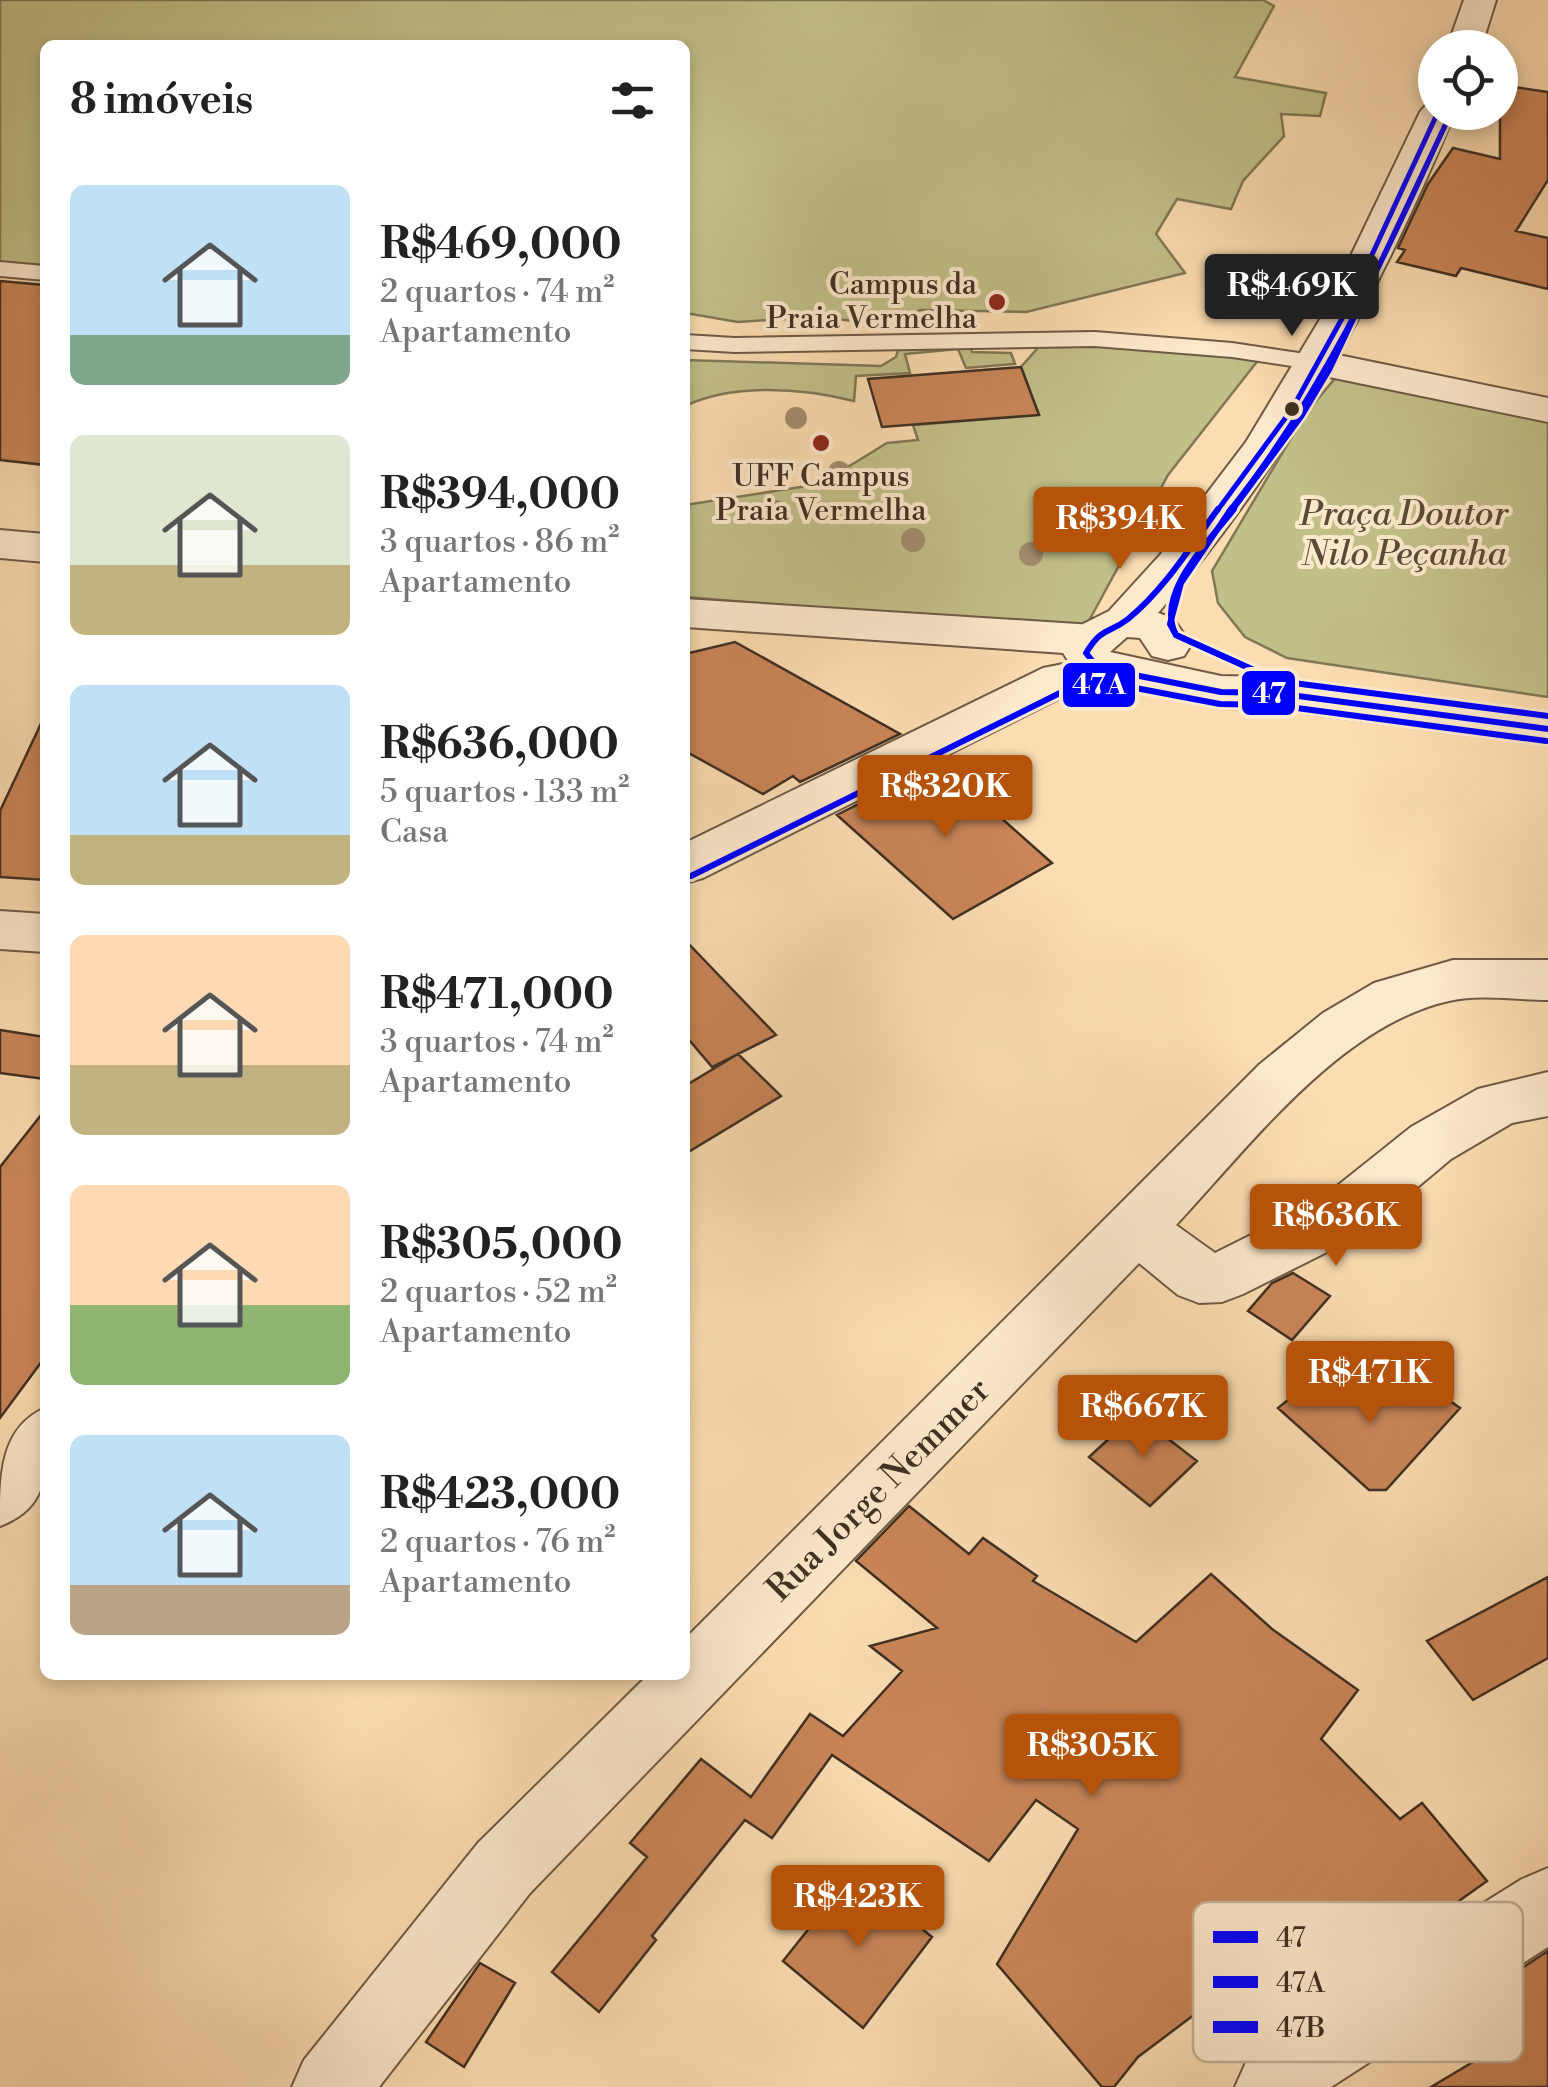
<!DOCTYPE html>
<html lang="pt">
<head>
<meta charset="utf-8">
<style>
	:root { --surface:#fff; --page:#f6f6f6; --text:#222; --muted:#767676; --accent:#b45309 }
	body { margin:0; font-family:"Libre Bodoni",serif; background:var(--page); color:var(--text); height:100vh; display:flex; flex-direction:column; font-size:38px; white-space:nowrap }
	* { box-sizing:border-box; margin:0 }
	p { font-size:32px; color:var(--muted) }
	.icon { flex:none; width:55px; height:55px; fill:none; stroke:currentColor; stroke-width:2; stroke-linecap:round; stroke-linejoin:round }
	.map { position:relative; flex:1; overflow:hidden }
	.drawer { position:absolute; left:40px; top:40px; width:650px; height:1640px; display:flex; flex-direction:column; background:var(--surface); border-radius:15px; box-shadow:0 5px 15px #0003 }
	.drawer>* { flex:none }
	.fabs { position:absolute; left:1418px; top:30px; display:grid; gap:20px }
	.fabs a { display:grid; place-items:center; width:100px; height:100px; border-radius:50%; background:var(--surface); box-shadow:0 5px 15px #0003; font-size:50px }
	.price { position:absolute; translate:-50% -85px; padding:0 22px; border-radius:10px; background:var(--accent); color:#fff; font-size:32px; line-height:65px; filter:drop-shadow(0 2px 5px #0008) }
	.price::after { content:''; position:absolute; left:50%; top:60px; width:30px; height:22px; margin-left:-15px; background:inherit; clip-path:polygon(0 0,100% 0,50% 100%) }
	.price.on { background:#222; color:#fff }
	ul { padding:0; list-style:none }
	li { display:flex; align-items:center; gap:30px; height:250px; padding:0 30px }
	li span { display:grid; place-items:center; flex:none; width:280px; height:200px; border-radius:15px; color:#555 }
	li>.icon { margin-inline-start:auto }
	span .icon { width:120px; height:120px; fill:#fffc; stroke-width:1 }
	li b { font-size:42px }
	h2 { display:flex; justify-content:space-between; align-items:center; height:120px; padding:0 30px; font-size:42px }
	.map>svg:first-child { display:block }
</style>
</head>
<body>
<div class="map">
<svg width="1548" height="2087" viewBox="0 0 1548 2087">
	<rect width="100%" height="100%" fill="#fcddb1"/>
	<filter id="stains"><feTurbulence type="fractalNoise" baseFrequency=".002" numOctaves="4"/><feColorMatrix values="0 0 0 0 .2 0 0 0 0 .09 0 0 0 0 .02 0 0 0 .5 -.17"/></filter>
	<radialGradient id="worn" r=".72"><stop offset=".6" stop-color="#630" stop-opacity="0"/><stop offset="1" stop-color="#630" stop-opacity=".3"/></radialGradient>
	<path fill="#c2c089" stroke="#807856" stroke-width="2.5" d="M0,0H1263L1274,6L1235,77L1326,93L1320,116L1281,114L1284,136L1243,181L1231,209L1177,199L1156,234L1185,273L1026,312L921,310L874,323L816,317L738,322L685,313V45H45V267L0,263Z
		M968,339L972,352L1011,353L1015,364L966,368L958,349L905,354L910,373L856,376L854,401C802,388 734,383 685,406V360L881,366L896,357L901,340Z
		M1043,342L1267,349L1168,475L1084,630L685,597V505L820,484L887,443L918,440L913,425L1039,415L1021,367Z
		M1337,376L1548,422V697L1287,658L1245,637L1218,603L1212,571L1306,413Z"/>
	<path fill="#ca8558" stroke="#3f2f22" stroke-width="2.5" d="M1500,85L1548,92V180L1516,231L1548,238V289L1461,268L1456,276L1397,262L1405,250L1398,248L1428,184L1453,148L1500,159Z
		M0,281L45,285V465L0,460Z
		M1021,367L1039,415L882,427L868,379Z
		M735,642L900,734L800,782L793,776L763,794L685,751V654Z
		M45,715V880L0,877V811Z
		M939,763L1052,863L953,919L837,815Z
		M685,940L776,1035L712,1067L685,1035Z
		M0,1030L45,1037V1079L0,1073Z
		M738,1054L781,1096L685,1154V1086Z
		M45,1110V1357L0,1418V1167Z
		M1293,1273L1330,1296L1292,1340L1248,1311L1272,1283Z
		M1326,1369L1373,1413L1410,1373L1460,1408L1386,1490H1369L1278,1408Z
		M1136,1414L1197,1461L1150,1506L1089,1457Z
		M909,1506L969,1554L983,1538L1037,1576L1033,1581L1136,1642L1211,1574L1272,1629L1358,1690L1321,1739L1400,1819L1422,1803L1487,1881L1414,1933L1405,1919L1362,1952L1346,1932L1260,2005L1239,1981L1138,2057L1114,2087H1102L997,1964L1078,1829L1036,1800L989,1861L832,1755L772,1838L745,1820L652,1936L656,1940L599,2012L552,1972L647,1857L630,1843L701,1759L751,1797L810,1714L843,1736L902,1671L870,1646L937,1628L856,1561Z
		M1548,1577V1658L1473,1700L1427,1641Z
		M853,1873L932,1937L863,2028L783,1961Z
		M1548,1951V2087H1431L1493,2050L1464,2006Z
		M480,1963L515,1983L464,2067L426,2042Z"/>
	<g fill="none" stroke-linecap="round" stroke-linejoin="round">
		<defs>
			<path id="service" d="M0,262L45,266V280L0,276Z
				M1095,332L1232,343L1319,356L1331,363L1319,370L1232,357L1095,346L735,352L685,349V335L735,338Z"/>
			<path id="minor" d="M1319,351L1548,398V422L1305,372L1299,363L1305,354Z
				M0,530L45,534V562L0,558Z
				M685,599L1093,625L1109,630L1116,640L1109,650L1093,655L685,627Z
				M1109,655L1126,659L1133,670L1126,681L1072,692L703,878L685,883V843L1043,668Z
				M0,911L45,914V952L0,949Z
				M1453,960H1548V1000C1517,1000 1479,994 1449,1001C1340,1025 1249,1147 1176,1225L1215,1253L1317,1202L1411,1127L1478,1089L1548,1072V1116L1512,1123L1451,1159L1359,1236L1243,1294L1222,1302L1199,1303L1178,1295L1139,1263L530,1893L379,2087H292L304,2060L478,1843L648,1675H685V1639L1260,1064L1323,1013L1374,983Z
				M45,1408C45,1458 57,1505 0,1526C0,1475 0,1428 45,1408Z
				M1548,1868V1947L1331,2087H1235L1247,2060L1280,2030L1522,1879Z"/>
			<path id="tertiary" d="M1464,0H1496L1481,48H1447Z
				M1435,102V112H1455C1380,294 1288,464 1158,613L1173,618L1191,645L1184,656L1168,660L1152,656L1140,638L1127,637L1110,652L1221,676L1275,677L1548,713V745L1275,709L1221,708L1092,681L1077,674L1063,653L1083,624L1109,611L1160,555L1246,442L1322,316L1420,112L1426,105Z"/>
		</defs>
		<use href="#service" stroke="#6e5a46" stroke-width="4"/>
		<use href="#minor" stroke="#6e5a46" stroke-width="4"/>
		<use href="#tertiary" stroke="#6e5a46" stroke-width="4"/>
		<use href="#service" fill="#fde9cc" fill-rule="evenodd"/>
		<use href="#minor" fill="#fde9cc" fill-rule="evenodd"/>
		<use href="#tertiary" fill="#fde9cc" fill-rule="evenodd"/>
		<defs>
			<path id="bus-1-far1" d="M1217,511L1292,409L1345,313L1438,112"/>
			<path id="bus-1" d="M1218,509C1191,546 1164,590 1128,619C1106,636 1104,625 1086,653L1094,663L1109,670L1221,692L1275,693L1548,729"/>
			<path id="bus-2-far1" d="M1232,511L1302,416L1330,369L1449,117"/>
			<path id="bus-2" d="M1234,509C1210,541 1154,593 1176,635L1280,682
				M691,876L1064,691L1109,683L1220,704L1274,705L1546,741"/>
			<path id="bus-3-far1" d="M1229,511C1325,391 1385,256 1449,117"/>
			<path id="bus-3" d="M1231,509L1181,583L1170,624L1176,635L1278,681L1548,716"/>
		</defs>
		<use href="#bus-1-far1" stroke="#fde9cc" stroke-width="10"/>
		<use href="#bus-1" stroke="#fde9cc" stroke-width="12"/>
		<use href="#bus-2-far1" stroke="#fde9cc" stroke-width="10"/>
		<use href="#bus-2" stroke="#fde9cc" stroke-width="12"/>
		<use href="#bus-3-far1" stroke="#fde9cc" stroke-width="10"/>
		<use href="#bus-3" stroke="#fde9cc" stroke-width="12"/>
		<use href="#bus-1-far1" stroke="#00f" stroke-width="5"/>
		<use href="#bus-1" stroke="#00f" stroke-width="6"/>
		<use href="#bus-2-far1" stroke="#00f" stroke-width="5"/>
		<use href="#bus-2" stroke="#00f" stroke-width="6"/>
		<use href="#bus-3-far1" stroke="#00f" stroke-width="5"/>
		<use href="#bus-3" stroke="#00f" stroke-width="6"/>
	</g>
	<g fill="#a28d6e">
		<circle cx="796" cy="418" r="11"/>
		<circle cx="839" cy="472" r="11"/>
		<circle cx="776" cy="512" r="12"/>
		<circle cx="913" cy="540" r="12"/>
		<circle cx="1031" cy="554" r="12"/>
	</g>
	<g fill="#8f2418" stroke="#fde9cc" stroke-width="4">
		<circle cx="997" cy="302" r="10"/>
		<circle cx="821" cy="443" r="10"/>
	</g>
	<circle fill="#3f2f22" stroke="#fde9cc" stroke-width="4" cx="1292" cy="409" r="9"/>
	<g text-anchor="middle" dominant-baseline="central" stroke-width="8" stroke-linejoin="round" paint-order="stroke">
		<g font-size="30" fill="#3f2f22" stroke="#fde9cc" text-anchor="end">
			<text x="977" y="285">Campus da<tspan x="977" dy="34">Praia Vermelha</tspan></text>
			<text x="821" y="477" text-anchor="middle">UFF Campus<tspan x="821" dy="34">Praia Vermelha</tspan></text>
		</g>
		<g font-size="35" font-style="italic" fill="#594c37" stroke="#fde9cc">
			<text x="1404" y="514">Praça Doutor<tspan x="1404" dy="40">Nilo Peçanha</tspan></text>
		</g>
		<g font-size="35" fill="#3f2f22" stroke="#fde9cc">
			<text transform="translate(879 1490) rotate(-45)">Rua Jorge Nemmer</text>
		</g>
	</g>
	<rect x="1193" y="1902" width="330" height="160" rx="15" fill="#fde9cc" stroke="#c4b199" stroke-width="2.5"/>
	<rect x="1213" y="1931" width="45" height="12" fill="#00f"/>
	<rect x="1213" y="1976" width="45" height="12" fill="#00f"/>
	<rect x="1213" y="2021" width="45" height="12" fill="#00f"/>
	<g font-size="28" fill="#3f2f22">
		<text x="1276" y="1947">47</text>
		<text x="1276" y="1992">47A</text>
		<text x="1276" y="2037">47B</text>
	</g>
	<g stroke="#fde9cc" stroke-width="4">
		<rect x="1061" y="661" width="76" height="48" rx="10" fill="#00f"/>
		<rect x="1240" y="669" width="57" height="48" rx="10" fill="#00f"/>
	</g>
	<g font-size="28" text-anchor="middle" font-weight="bold" fill="#fff">
		<text x="1099" y="694">47A</text>
		<text x="1269" y="703">47</text>
	</g>
	<rect width="100%" height="100%" filter="url(#stains)"/>
	<rect width="100%" height="100%" fill="url(#worn)"/>
</svg>
<div class="fabs">
<a><svg class="icon" aria-label="locate" viewBox="0 0 24 24"><circle cx="12" cy="12" r="6"/><path d="M12 2v4M12 18v4M2 12h4M18 12h4"/></svg></a>
</div>
<b class="price on" style="left:1292px;top:339px">R$469K</b>
<b class="price" style="left:1120px;top:572px">R$394K</b>
<b class="price" style="left:945px;top:840px">R$320K</b>
<b class="price" style="left:1336px;top:1269px">R$636K</b>
<b class="price" style="left:1370px;top:1426px">R$471K</b>
<b class="price" style="left:1143px;top:1460px">R$667K</b>
<b class="price" style="left:1092px;top:1799px">R$305K</b>
<b class="price" style="left:858px;top:1950px">R$423K</b>
<section class="drawer">
<h2>8 imóveis<svg class="icon" aria-label="filters" viewBox="0 0 24 24"><path d="M4 7h16M4 17h16"/><circle cx="9" cy="7" r="2"/><circle cx="15" cy="17" r="2"/></svg></h2>
<ul>
<li><span style="background:linear-gradient(#bfe0f5 75%,#7fa58c 0)"><svg class="icon" aria-label="home" viewBox="0 0 24 24"><path d="M3 11l9-7 9 7M6 9v11h12V9"/></svg></span><div><b>R$469,000</b><p>2 quartos · 74 m²</p><p>Apartamento</p></div></li>
<li><span style="background:linear-gradient(#dfe7d0 65%,#c2b280 0)"><svg class="icon" aria-label="home" viewBox="0 0 24 24"><path d="M3 11l9-7 9 7M6 9v11h12V9"/></svg></span><div><b>R$394,000</b><p>3 quartos · 86 m²</p><p>Apartamento</p></div></li>
<li><span style="background:linear-gradient(#bfe0f5 75%,#c2b280 0)"><svg class="icon" aria-label="home" viewBox="0 0 24 24"><path d="M3 11l9-7 9 7M6 9v11h12V9"/></svg></span><div><b>R$636,000</b><p>5 quartos · 133 m²</p><p>Casa</p></div></li>
<li><span style="background:linear-gradient(#ffd9b3 65%,#c2b280 0)"><svg class="icon" aria-label="home" viewBox="0 0 24 24"><path d="M3 11l9-7 9 7M6 9v11h12V9"/></svg></span><div><b>R$471,000</b><p>3 quartos · 74 m²</p><p>Apartamento</p></div></li>
<li><span style="background:linear-gradient(#ffd9b3 60%,#8fb573 0)"><svg class="icon" aria-label="home" viewBox="0 0 24 24"><path d="M3 11l9-7 9 7M6 9v11h12V9"/></svg></span><div><b>R$305,000</b><p>2 quartos · 52 m²</p><p>Apartamento</p></div></li>
<li><span style="background:linear-gradient(#bfe0f5 75%,#b9a48a 0)"><svg class="icon" aria-label="home" viewBox="0 0 24 24"><path d="M3 11l9-7 9 7M6 9v11h12V9"/></svg></span><div><b>R$423,000</b><p>2 quartos · 76 m²</p><p>Apartamento</p></div></li>
</ul>
</section>
</div>
</body>
</html>
